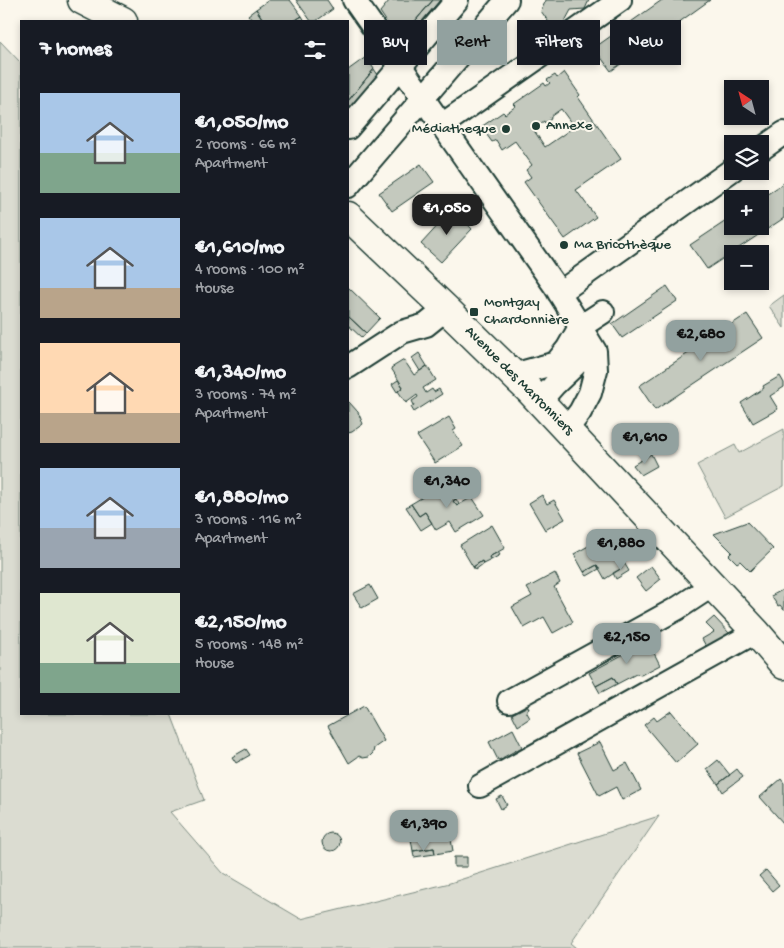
<!DOCTYPE html>
<html lang="en">
<head>
<meta charset="utf-8">
<style>
	:root { --surface:#171b24; --page:#242831; --text:#f1f3f6; --muted:#9ea1a6; --accent:#92a19f }
	body { margin:0; font-family:"Gochi Hand",sans-serif; background:var(--page); color:var(--text); height:100vh; display:flex; flex-direction:column; font-size:19px; white-space:nowrap }
	* { box-sizing:border-box; margin:0 }
	p { font-size:16px; color:var(--muted) }
	.icon { flex:none; width:28px; height:28px; fill:none; stroke:currentColor; stroke-width:2; stroke-linecap:round; stroke-linejoin:round }
	.map { position:relative; flex:1; overflow:hidden }
	.sheet { position:absolute; left:20px; top:20px; width:329px; height:695px; display:flex; flex-direction:column; background:var(--surface); border-radius:0px; box-shadow:0 2px 8px #0003 }
	.sheet>* { flex:none }
	.guide { position:absolute; left:364px; top:20px; width:345px; height:45px; display:flex; gap:10px }
	.needle { width:32px; rotate:324deg }
	.buttons { position:absolute; left:724px; top:80px; display:grid; gap:10px }
	.buttons a { display:grid; place-items:center; width:45px; height:45px; border-radius:0px; background:var(--surface); box-shadow:0 2px 8px #0003; font-size:25px }
	.price { position:absolute; translate:-50% -42px; padding:0 11px; border-radius:10px; background:var(--accent); color:#111; font-size:16px; line-height:32px; filter:drop-shadow(0 1px 2px #0008) }
	.price::after { content:''; position:absolute; left:50%; top:30px; width:15px; height:11px; margin-left:-8px; background:inherit; clip-path:polygon(0 0,100% 0,50% 100%) }
	.price.current { background:#222; color:#fff }
	ul { padding:0; list-style:none }
	li { display:flex; align-items:center; gap:15px; height:125px; padding:0 20px }
	li span { display:grid; place-items:center; flex:none; width:140px; height:100px; border-radius:0px; color:#555 }
	li>.icon { margin-inline-start:auto }
	span .icon { width:60px; height:60px; fill:#fffc; stroke-width:1 }
	li b { font-size:21px }
	h2 { display:flex; justify-content:space-between; align-items:center; height:60px; padding:0 20px; font-size:21px }
	.pill { padding:0 18px; border-radius:0px; background:var(--surface); box-shadow:0 2px 8px #0003; font-size:18px; line-height:45px }
	.pill.current { background:var(--accent); color:#111 }
	.map>svg:first-child { display:block }
</style>
</head>
<body>
<div class="map">
<svg width="784" height="948" viewBox="0 0 784 948">
	<rect width="100%" height="100%" fill="#fbf7ec"/>
	<filter id="ink" filterUnits="userSpaceOnUse"><feTurbulence type="fractalNoise" baseFrequency=".02" numOctaves="2"/><feDisplacementMap in="SourceGraphic" scale="10" xChannelSelector="R" yChannelSelector="G"/><feConvolveMatrix kernelMatrix="1 2 1 2 8 2 1 2 1" color-interpolation-filters="sRGB"/></filter>
	<g filter="url(#ink)">
		<path fill="#dbdcd1" stroke="#7d8c82" d="M0,41L21,63V714H171L204,800L170,812L223,873L301,919L450,883L659,816L571,943L577,948H0Z
			M784,295V328L769,306Z
			M784,429V486L725,517L697,465L735,445L739,453Z"/>
		<path fill="#c4c9be" stroke="#1f3d34" fill-rule="evenodd" d="M269,0H290L302,16L294,21H264L256,9Z
			M296,0H327L333,9L316,21H311Z
			M387,0H433L399,40L380,12L389,1Z
			M433,0H440L399,48L387,31L390,27L399,40Z
			M546,0H589L585,9L571,10L564,23L550,24L541,11Z
			M662,0H710L611,71L594,48Z
			M256,9L264,21H253L248,15Z
			M302,16L305,21H294Z
			M366,57L374,69L348,101V70Z
			M374,69L378,75L348,110V101Z
			M564,72L580,95L578,97L621,159L576,190L596,217L565,239L524,182L531,177L526,170L532,165L515,141L502,150L496,140L492,142L481,127L503,112L505,114L516,106L514,104L544,83L546,86L550,83L547,80L555,75L557,78ZM561,109L574,127L545,147L533,129L544,121L545,123L551,119L550,117Z
			M421,164L434,182L392,211L379,193Z
			M784,183V218L707,269L690,245L732,217V226H760V199Z
			M453,209L472,229L441,262L421,244Z
			M667,286L677,301L622,338L612,324Z
			M348,287L380,318L366,333L349,317L348,318Z
			M747,314L763,338L655,410L639,386Z
			M349,317L366,333L362,338L348,325Z
			M419,353L427,366L420,371L412,358Z
			M404,360L414,375L427,366L436,380L423,388L426,393L432,389L434,392L439,389L442,394L414,412L411,407L414,405L412,401L418,397L417,395L406,403L398,391L403,387L391,368Z
			M780,376L784,383V387L770,396L778,409L753,423L741,403L764,388L763,386Z
			M398,380L403,387L397,392L392,384Z
			M349,402L358,412L363,424L352,432L348,433V403Z
			M449,417L456,429L453,431L463,446L435,463L417,436Z
			M651,454L657,466L641,475L633,465Z
			M446,483L456,499L453,501L457,506L472,497L484,515L456,532L450,522L436,530L425,512L419,516L411,504Z
			M542,495L547,504L554,500L565,519L545,530L529,503Z
			M456,499L459,504L457,506L453,501Z
			M411,504L419,516L425,512L432,523L421,530L406,507Z
			M747,522L773,549L750,571L740,561L737,563L729,555L732,552L714,534Z
			M492,525L505,548L489,557L491,560L483,564L482,561L473,567L460,545Z
			M601,539L608,551L611,549L622,568L605,579L597,565L584,572L574,554Z
			M498,552L500,555L491,560L489,557Z
			M482,561L483,564L475,570L473,567Z
			M623,561L629,571L616,579L613,573L622,568L619,564Z
			M597,565L599,569L587,576L584,572Z
			M651,566L661,579L646,591L636,578Z
			M555,573L560,583L554,587L573,622L553,633L544,617L524,628L512,607L532,596L527,588Z
			M370,585L378,599L362,608L353,594Z
			M784,589V610L780,605L778,606L771,596Z
			M714,617L731,635L707,648L702,639L714,632L706,624Z
			M648,641L660,665L641,675L636,674L617,684L613,677L596,686L589,673Z
			M613,677L617,684L600,693L596,686Z
			M364,706L384,741L374,748L373,753L369,757L363,758L359,756L349,763L328,726Z
			M528,706L529,709L526,711L530,718L518,726L512,714Z
			M671,711L698,744L676,763L644,725L654,717L657,721Z
			M513,729L522,747L504,757L505,759L502,761L501,759L498,760L489,742Z
			M600,742L614,770L627,763L641,790L622,800L616,787L599,796L577,753Z
			M246,749L250,755L236,763L232,757Z
			M718,760L730,775L718,784L707,769Z
			M737,769L743,777L723,792L718,784Z
			M781,779L784,783V824L760,797Z
			M502,796L507,805L501,809L496,799Z
			M401,816L403,822L397,824L396,817Z
			M447,816L453,851L435,854L434,848L413,851L408,822Z
			M322 842a9 9 0 1 1 18 0a9 9 0 1 1-18 0Z
			M434,848L435,854L414,857L413,851Z
			M454,857H467V867H454Z
			M766,870L779,885L772,891L759,876Z"/>
		<g fill="none" stroke-linecap="round" stroke-linejoin="round">
			<defs>
				<path id="minor" d="M354,0L555,286L595,351L596,370L590,393L580,412L567,429
					M442,125L620,0
					M348,128L457,0
					M760,150L784,133
					M348,186L507,0
					M559,293L732,170
					M348,367L402,332L426,325L446,309
					M513,375L556,363L568,348L580,327L603,312
					M540,401L555,384L575,365L580,351V333
					M509,701L678,608L713,585
					M480,786L756,632"/>
				<path id="major" d="M82,0L123,21
					M348,216L446,309L530,391L756,632L784,665"/>
			</defs>
			<use href="#minor" stroke="#1f3d34" stroke-width="26"/>
			<use href="#major" stroke="#1f3d34" stroke-width="31"/>
			<use href="#minor" stroke="#fbf7ec" stroke-width="22"/>
			<use href="#major" stroke="#fbf7ec" stroke-width="28"/>
		</g>
	</g>
	<g fill="#1f3d34" stroke="#fbf7ec" stroke-width="2">
		<circle cx="536" cy="126" r="5"/>
		<circle cx="506" cy="129" r="5"/>
		<circle cx="564" cy="245" r="5"/>
		<rect x="469" y="307" width="10" height="10" rx="2.5"/>
	</g>
	<g text-anchor="middle" dominant-baseline="central" stroke-width="4" stroke-linejoin="round" paint-order="stroke">
		<g font-size="15" fill="#1f3d34" stroke="#fbf7ec" text-anchor="start">
			<text x="546" y="126">Annexe</text>
			<text x="496" y="129" text-anchor="end">Médiatheque</text>
			<text x="574" y="245">Ma Bricothèque</text>
			<text x="484" y="303">Montgay<tspan x="484" dy="17">Chardonnière</tspan></text>
		</g>
		<g font-size="15" fill="#1f3d34" stroke="#fbf7ec">
			<text transform="translate(519 381) rotate(45)">Avenue des Marronniers</text>
		</g>
	</g>
</svg>
<div class="buttons">
<a><svg class="needle" viewBox="-14 -14 28 28"><path d="M0-13l5 13h-10z" fill="#e53935"/><path d="M0 13l5-13h-10z" fill="#9ea1a6"/></svg></a>
<a><svg class="icon" aria-label="layers" viewBox="0 0 24 24"><path d="M12 4l9 5-9 5-9-5zM3 14l9 5 9-5"/></svg></a>
<a>+</a>
<a>−</a>
</div>
<b class="price current" style="left:447px;top:236px">€1,050</b>
<b class="price" style="left:701px;top:362px">€2,680</b>
<b class="price" style="left:645px;top:465px">€1,610</b>
<b class="price" style="left:447px;top:509px">€1,340</b>
<b class="price" style="left:621px;top:571px">€1,880</b>
<b class="price" style="left:627px;top:665px">€2,150</b>
<b class="price" style="left:424px;top:852px">€1,390</b>
<div class="guide">
<a class="pill">Buy</a>
<a class="pill current">Rent</a>
<a class="pill">Filters</a>
<a class="pill">New</a>
</div>
<section class="sheet">
<h2>7 homes<svg class="icon" aria-label="filters" viewBox="0 0 24 24"><path d="M4 7h16M4 17h16"/><circle cx="9" cy="7" r="2"/><circle cx="15" cy="17" r="2"/></svg></h2>
<ul>
<li><span style="background:linear-gradient(#a9c7e8 60%,#7fa58c 0)"><svg class="icon" aria-label="home" viewBox="0 0 24 24"><path d="M3 11l9-7 9 7M6 9v11h12V9"/></svg></span><div><b>€1,050/mo</b><p>2 rooms · 66 m²</p><p>Apartment</p></div></li>
<li><span style="background:linear-gradient(#a9c7e8 70%,#b9a48a 0)"><svg class="icon" aria-label="home" viewBox="0 0 24 24"><path d="M3 11l9-7 9 7M6 9v11h12V9"/></svg></span><div><b>€1,610/mo</b><p>4 rooms · 100 m²</p><p>House</p></div></li>
<li><span style="background:linear-gradient(#ffd9b3 70%,#b9a48a 0)"><svg class="icon" aria-label="home" viewBox="0 0 24 24"><path d="M3 11l9-7 9 7M6 9v11h12V9"/></svg></span><div><b>€1,340/mo</b><p>3 rooms · 74 m²</p><p>Apartment</p></div></li>
<li><span style="background:linear-gradient(#a9c7e8 60%,#9aa5b1 0)"><svg class="icon" aria-label="home" viewBox="0 0 24 24"><path d="M3 11l9-7 9 7M6 9v11h12V9"/></svg></span><div><b>€1,880/mo</b><p>3 rooms · 116 m²</p><p>Apartment</p></div></li>
<li><span style="background:linear-gradient(#dfe7d0 70%,#7fa58c 0)"><svg class="icon" aria-label="home" viewBox="0 0 24 24"><path d="M3 11l9-7 9 7M6 9v11h12V9"/></svg></span><div><b>€2,150/mo</b><p>5 rooms · 148 m²</p><p>House</p></div></li>
</ul>
</section>
</div>
</body>
</html>
